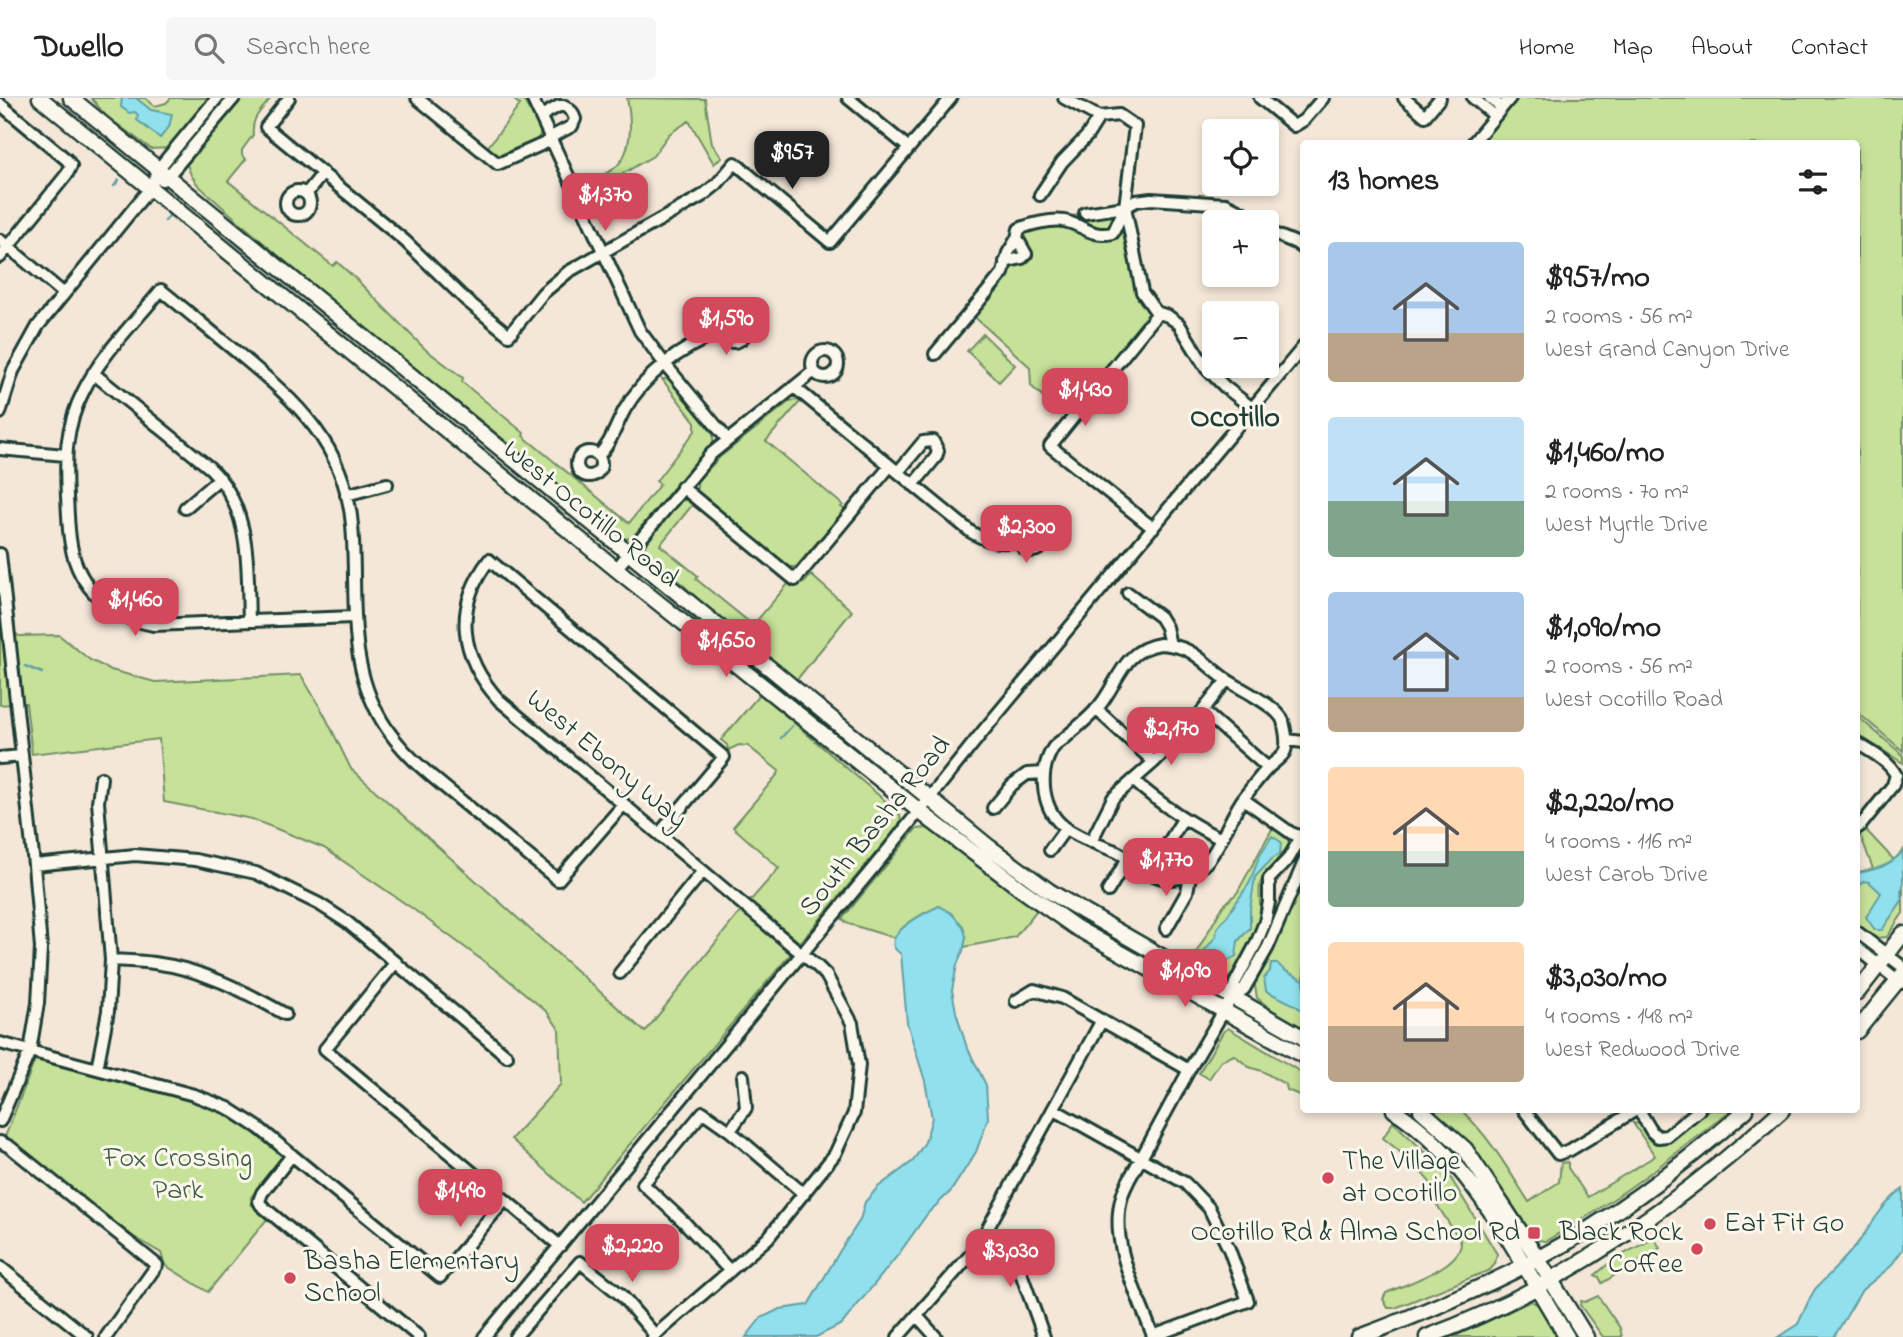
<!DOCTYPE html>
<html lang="en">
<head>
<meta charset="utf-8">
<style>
	:root { --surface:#fff; --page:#f6f6f6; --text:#222; --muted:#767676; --line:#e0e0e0; --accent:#d1495b }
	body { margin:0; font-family:"Indie Flower",sans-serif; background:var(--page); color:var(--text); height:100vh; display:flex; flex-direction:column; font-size:26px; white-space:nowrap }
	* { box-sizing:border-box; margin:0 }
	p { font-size:23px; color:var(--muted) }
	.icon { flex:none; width:38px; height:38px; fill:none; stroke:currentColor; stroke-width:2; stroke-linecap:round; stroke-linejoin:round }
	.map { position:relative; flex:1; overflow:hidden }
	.drawer { position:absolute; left:1300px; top:42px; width:560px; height:973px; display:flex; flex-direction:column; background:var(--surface); border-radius:7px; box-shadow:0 4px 10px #0003 }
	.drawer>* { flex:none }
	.controls { position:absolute; left:1202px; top:21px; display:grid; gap:14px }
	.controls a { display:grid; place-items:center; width:77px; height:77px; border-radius:7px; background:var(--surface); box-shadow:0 4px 10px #0003; font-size:35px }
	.price { position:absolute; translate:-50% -60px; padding:0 16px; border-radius:14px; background:var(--accent); color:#fff; font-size:23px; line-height:46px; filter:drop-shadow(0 2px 4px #0008) }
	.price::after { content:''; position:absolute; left:50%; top:42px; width:21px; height:16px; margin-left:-10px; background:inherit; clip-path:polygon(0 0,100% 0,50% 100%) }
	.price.active { background:#222; color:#fff }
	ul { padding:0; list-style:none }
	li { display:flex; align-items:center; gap:21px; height:175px; padding:0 28px }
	li span { display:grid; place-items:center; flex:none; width:196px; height:140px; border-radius:7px; color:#555 }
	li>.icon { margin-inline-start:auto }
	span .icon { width:84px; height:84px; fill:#fffc; stroke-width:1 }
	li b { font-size:30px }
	h2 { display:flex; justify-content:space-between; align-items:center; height:84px; padding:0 28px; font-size:30px }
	header { display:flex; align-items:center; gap:42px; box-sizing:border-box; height:98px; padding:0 35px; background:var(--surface); border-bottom:2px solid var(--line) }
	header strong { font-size:33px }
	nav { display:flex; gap:38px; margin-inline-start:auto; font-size:24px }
	.search { width:490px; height:63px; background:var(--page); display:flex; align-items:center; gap:18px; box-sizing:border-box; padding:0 24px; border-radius:7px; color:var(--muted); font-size:26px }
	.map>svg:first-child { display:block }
</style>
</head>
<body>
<header>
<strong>Dwello</strong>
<div class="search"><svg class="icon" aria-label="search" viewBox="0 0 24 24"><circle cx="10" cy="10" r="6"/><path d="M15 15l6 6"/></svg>Search here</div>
<nav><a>Home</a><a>Map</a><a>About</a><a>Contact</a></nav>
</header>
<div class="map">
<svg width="1903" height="1239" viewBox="0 0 1903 1239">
	<rect width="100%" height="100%" fill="#f4e7d8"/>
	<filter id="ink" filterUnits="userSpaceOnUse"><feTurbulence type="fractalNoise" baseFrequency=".0143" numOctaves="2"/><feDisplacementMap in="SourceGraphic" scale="14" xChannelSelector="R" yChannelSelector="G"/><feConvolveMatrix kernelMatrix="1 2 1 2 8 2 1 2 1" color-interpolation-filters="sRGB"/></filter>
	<g filter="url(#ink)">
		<path fill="#c6e198" stroke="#728f66" stroke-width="2" d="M91,0H145L155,8L166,5L171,0H212L170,50L151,51L106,18Z
			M240,0H271C261,13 251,19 253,37L242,52V57L246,61L228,83L333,168L337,164L356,181L425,251L463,280L462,284L524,335L523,338L629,425L660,386L656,383L695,333V324L662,281H669L713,336V345L689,371L632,440L622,441C573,401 525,358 475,318C381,243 287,168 198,87L191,77L186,64Z
			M512,0H522L542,33L537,42L499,58L487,50L520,7Z
			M627,0L705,1L712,46L722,59L714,66L689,23L669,36L653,58L586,97L581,86C591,81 603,78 612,72C633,58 632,23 627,0Z
			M1517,0H1903V653L1857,614V46H1479Z
			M1126,110L1142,194L1158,215L1071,323L1031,288L1030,269L970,215L1003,175L1019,131L1050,119L1084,117Z
			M983,236L1015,267L999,284L967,253Z
			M797,302L800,304L766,343L843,407L841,409L845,412L796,469H790L697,393V383L720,359L790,303Z
			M686,402L693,406L660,447L698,478L696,481L753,527L788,486L804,485L811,477L852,513L795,584L716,518L679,483L646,456L644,446L679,403Z
			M0,523L19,538L59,537L90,562L111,572L155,584L301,577L324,616L351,671L645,934L736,819L779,770L733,729L778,676L779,673L748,648L739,647L728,652L727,647L721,642L760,596L896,712C902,718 902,723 897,730L581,1104L511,1041L561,986L559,931L547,914L505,879L413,811L324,750L252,721L164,704L159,641L32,656L26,605L0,607Z
			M1857,618L1903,657V665L1857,636Z
			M930,730L991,779L1037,812L1015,839L964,849L966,839L926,814L906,827L895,840L849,826L842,821L916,731Z
			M1272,731L1286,736L1289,746C1281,761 1265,771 1260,786C1258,794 1262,812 1259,824C1254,843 1242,862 1233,879L1221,881L1192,862L1223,808L1237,795Z
			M1866,732L1894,762L1903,752V815L1887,839L1875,840L1857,828V774L1873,771L1860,736Z
			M1304,774V932L1276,915L1257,900L1254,882Z
			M1228,930L1304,976V999L1287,992L1286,987L1262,973L1249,969L1234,957L1221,963L1209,981L1199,975L1223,934Z
			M35,962L207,1007C236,1020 259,1038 284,1058L251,1099V1106L268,1120L208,1194L165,1167L161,1155L134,1139L5,1039Z
			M1432,1012H1461C1489,1038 1508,1071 1529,1104L1559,1084L1561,1065L1568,1064V1070L1588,1099L1655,1058L1633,1025L1640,1026L1650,1043L1667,1045L1708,1012H1731C1672,1059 1613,1106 1546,1143L1536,1142C1505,1097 1476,1046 1432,1012Z
			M1393,1024L1425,1054L1433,1058L1444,1069L1497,1156L1495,1166L1490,1172L1395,1210H1388L1383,1201L1386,1195C1406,1186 1462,1168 1461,1144L1432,1099L1437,1093C1421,1072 1404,1056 1383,1040Z
			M1654,1140L1660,1150L1602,1185L1599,1179L1595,1177L1614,1161Z
			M1598,1198L1620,1230L1622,1239H1603L1580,1207L1581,1203L1585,1204Z
			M1531,1203L1538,1207L1558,1239H1453Z"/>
		<path fill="#90e0ed" stroke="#639fa3" stroke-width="2" d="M122,0H136L151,12L172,16L169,29L160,40L137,22L138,17L135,14L129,15L121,9Z
			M1272,738L1281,744L1280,756L1272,761L1255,779L1250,811V830L1238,843L1236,858L1227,863L1210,859L1205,852L1216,838L1217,830L1227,818L1250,784L1259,759Z
			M1903,753V789L1901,793L1903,801L1882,832H1875L1866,819L1881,795L1869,784L1863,783L1857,790V775C1875,772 1891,768 1903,753Z
			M939,808L951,815L963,828L966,839L963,853L957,867L952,892L956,914L966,947L986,987L988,1020L976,1054L951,1093L928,1115L898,1157L842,1226L816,1239H746L761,1220L780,1211L808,1207L841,1151L860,1122L865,1104L878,1089L913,1063L925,1044L932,1020L925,983L907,925L901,856C874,839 926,814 939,808Z
			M1271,866H1278L1284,872L1304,882V914L1295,907L1266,893L1264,880L1270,873Z
			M1903,1091V1151L1890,1169L1862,1192L1834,1239H1778L1798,1226L1810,1200L1815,1191C1829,1177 1844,1162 1857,1146C1872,1127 1882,1105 1903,1091Z"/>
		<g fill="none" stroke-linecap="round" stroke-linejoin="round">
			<path stroke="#639fa3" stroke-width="2.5" d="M114,88L119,82
				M165,123L169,118
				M25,568L42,575
				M781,640L792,628"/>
			<defs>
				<path id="minor" d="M289,0L266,29L405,143L466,202L509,237L543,195L568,174L702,98L717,86L735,65L830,144L951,0
					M417,0L498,66L552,42
					M532,0L640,233L664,265L727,341
					M848,0L909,50
					M1064,0L1099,19L1119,17L1135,28L1125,109L1142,194L1156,214L1168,218L1179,226L1206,270L1225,289L1252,310
					M1260,0L1294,28L1304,22L1323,0
					M1404,0L1425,18L1440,0
					M1473,0L1495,18
					M1490,0L1502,10
					M0,6L67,62L71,68L67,76L0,159
					M541,18L559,8H565L572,14L575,21L572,28L551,39
					M1472,46L1510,0
					M162,82L168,78L234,0
					M286 105a12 12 0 1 1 24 0a12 12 0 1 1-24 0Z
					M306,96L323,75
					M1040,97L1062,64L1087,38L1099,19
					M1085,115L1125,109L1136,103L1151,101L1226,106L1242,114L1252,124
					M1267,133L1296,145L1304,151
					M0,142L63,195
					M1005,164L1022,160L1026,156L1017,140
					M720 231a13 13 0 1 1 26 0a13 13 0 1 1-26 0Z
					M812 266a13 13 0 1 1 26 0a13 13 0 1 1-26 0Z
					M935,256L1003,175L1008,155L1017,140L1019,131C1030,126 1052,121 1064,123C1084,127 1091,140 1113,135L1125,109
					M93,275L210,370C252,410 247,469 249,523
					M794,289L971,434C987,444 1001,446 1019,443
					M0,315L13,273L38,228L151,89L159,70L217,0
					M0,351L65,357
					M577 366a12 12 0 1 1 24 0a12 12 0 1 1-24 0Z
					M598,358C611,346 616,327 625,311C647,274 681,250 720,234
					M898,374L923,344L933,343L938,353L936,359L913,387
					M682,389L795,482L890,368
					M346,397L387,386
					M185,410L220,380
					M1019 440a13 13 0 1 1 26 0a13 13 0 1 1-26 0Z
					M1153,430L1050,348L1158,215
					M0,456L34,767L41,850L38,905L30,953L0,1023
					M616,471L711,356L814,273
					M1128,495L1160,519L1166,529L1170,547
					M353,519L154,527C112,520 78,490 71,447C68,431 68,415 67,399C65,361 65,329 83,294C100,258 136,223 161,192C187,213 213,235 239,256C297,304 345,347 352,427C358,495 345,561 382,623C402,657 434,680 464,705C496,731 527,757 558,782L624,706
					M1160,546C1193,548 1200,562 1224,580C1238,590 1278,608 1283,623C1285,632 1289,646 1284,655C1281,660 1273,665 1269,669C1260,678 1253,688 1245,698C1222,728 1217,778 1172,781C1151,782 1133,761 1115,753C1100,747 1081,741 1067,731C1042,714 1037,676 1053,650C1056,646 1061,643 1065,640C1077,629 1090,620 1100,607C1120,581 1123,552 1160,546Z
					M1096,611L1154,664
					M1203,613L1268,670
					M1286,642L1304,644
					M1857,645C1871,654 1888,662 1896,677L1893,687L1861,727L1857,730
					M0,660L21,658
					M1133,682C1161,707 1187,724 1221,741
					M1243,701L1291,735L1304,740
					M993,710L1012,687L1027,676L1044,675
					M1092,742L1113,700L1154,664L1192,626L1227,582
					M1050,752L1066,730
					M34,767L135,757L195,762L256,775L319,806L347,824L507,958
					M1150,775L1183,721
					M1108,793L1128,760
					M1166,831L1187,794L1190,778
					M1857,834L1903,869
					M1857,850L1901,885
					M111,862C125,863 140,863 154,865C202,871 244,893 285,916
					M396,864L325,951L560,1148
					M620,875L703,773
					M1232,899L1244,891L1268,849L1304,764
					M1016,903L1034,892L1062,900L1189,972
					M0,945L194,997L228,1010L259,1030L440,1179L505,1102
					M97,971L108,913L111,862L98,704L101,680
					M1053,1011L1185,1085L1209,1110L1229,1151L1248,1203L1153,1238C1137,1194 1107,1142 1123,1095C1128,1081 1137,1068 1144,1055L1189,972L1232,899L1235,885L1256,846L1265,824L1269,804V781L1289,760L1301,739
					M1524,1012L1558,1056L1570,1052L1636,1012
					M1639,1012L1652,1034L1658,1039L1667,1038L1699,1012
					M730,1033L746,1010L743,978
					M0,1044L10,1049L157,1167L106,1239
					M292,1057L262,1095L259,1103L261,1107L419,1239
					M984,1137L1004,1150L1021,1175L1044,1239
					M0,1169L87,1239
					M730,1173L684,1124L643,1086L703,1014L730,1033L804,1096
					M917,1218L936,1239
					M484,1239L883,758L984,632L1304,248
					M515,1239L580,1164L621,1197L655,1237
					M653,1239L768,1140L835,1056L854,1015L859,967L852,925L826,877L817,868L802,856C701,771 600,686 499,602C460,559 453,510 489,462L724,659L659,736
					M898,1239L972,1155L984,1137L1102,922"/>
				<path id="major" d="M40,0L616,471L932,723L1021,791L1075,829L1304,958
					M71,0L989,749L1049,793L1084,814L1304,940
					M1857,895L1903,836
					M1857,933L1903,876
					M1394,1012C1475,1065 1517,1159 1567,1239
					M1421,1012L1465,1051L1531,1150L1586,1239
					M1359,1239C1421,1216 1481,1191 1539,1160C1614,1120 1682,1068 1746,1012
					M1427,1239C1560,1190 1678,1107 1782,1012"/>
			</defs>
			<use href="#minor" stroke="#1f3d34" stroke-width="16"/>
			<use href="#major" stroke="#1f3d34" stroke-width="19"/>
			<use href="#minor" stroke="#fbf7ec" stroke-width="10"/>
			<use href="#major" stroke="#fbf7ec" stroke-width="14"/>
		</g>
	</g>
	<g fill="#d1495b" stroke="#fbf7ec" stroke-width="2.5">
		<circle cx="1328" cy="1080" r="7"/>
		<circle cx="1710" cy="1126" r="7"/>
		<rect x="1527" y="1128" width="14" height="14" rx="3.5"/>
		<circle cx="1697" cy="1151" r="7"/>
		<circle cx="290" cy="1180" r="7"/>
	</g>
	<g text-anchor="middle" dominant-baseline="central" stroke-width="6" stroke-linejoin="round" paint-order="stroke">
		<g font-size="28" fill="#1f3d34" stroke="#fbf7ec">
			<text transform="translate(590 417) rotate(39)">West Ocotillo Road</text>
			<text transform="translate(606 662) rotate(40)">West Ebony Way</text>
			<text transform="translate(876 729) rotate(-51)">South Basha Road</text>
		</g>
		<g font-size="28" fill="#405e48" stroke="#fbf7ec">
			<text x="178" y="1061">Fox Crossing<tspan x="178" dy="32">Park</tspan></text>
		</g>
		<g font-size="28" fill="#1f3d34" stroke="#fbf7ec" text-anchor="start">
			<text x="1342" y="1064">The Village<tspan x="1342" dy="32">at Ocotillo</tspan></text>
			<text x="1724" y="1126">Eat Fit Go</text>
			<text x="1520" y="1135" text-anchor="end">Ocotillo Rd &amp; Alma School Rd</text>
			<text x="1683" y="1135" text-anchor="end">Black Rock<tspan x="1683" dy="32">Coffee</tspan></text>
			<text x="304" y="1164">Basha Elementary<tspan x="304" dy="32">School</tspan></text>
		</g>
		<g font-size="30" font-weight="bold" fill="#1f3d34" stroke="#fbf7ec">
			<text x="1235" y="321">Ocotillo</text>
		</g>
	</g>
</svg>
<div class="controls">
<a><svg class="icon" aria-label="locate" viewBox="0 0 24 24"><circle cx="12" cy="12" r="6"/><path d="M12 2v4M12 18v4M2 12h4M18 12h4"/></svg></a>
<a>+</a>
<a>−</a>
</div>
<b class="price active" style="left:792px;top:93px">$957</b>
<b class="price" style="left:605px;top:135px">$1,370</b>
<b class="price" style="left:726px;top:259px">$1,590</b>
<b class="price" style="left:1085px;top:330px">$1,430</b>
<b class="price" style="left:1026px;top:467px">$2,300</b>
<b class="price" style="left:135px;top:540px">$1,460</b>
<b class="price" style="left:726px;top:581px">$1,650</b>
<b class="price" style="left:1171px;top:669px">$2,170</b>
<b class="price" style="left:1166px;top:800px">$1,770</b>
<b class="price" style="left:1185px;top:911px">$1,090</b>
<b class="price" style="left:460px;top:1131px">$1,490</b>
<b class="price" style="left:632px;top:1186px">$2,220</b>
<b class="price" style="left:1010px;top:1191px">$3,030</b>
<section class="drawer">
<h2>13 homes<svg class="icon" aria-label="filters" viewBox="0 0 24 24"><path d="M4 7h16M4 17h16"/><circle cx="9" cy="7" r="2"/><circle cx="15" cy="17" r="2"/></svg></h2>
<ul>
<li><span style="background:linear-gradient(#a9c7e8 65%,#b9a48a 0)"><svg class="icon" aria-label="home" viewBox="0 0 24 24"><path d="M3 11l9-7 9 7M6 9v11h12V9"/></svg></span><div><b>$957/mo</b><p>2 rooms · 56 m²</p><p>West Grand Canyon Drive</p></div></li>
<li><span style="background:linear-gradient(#bfe0f5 60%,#7fa58c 0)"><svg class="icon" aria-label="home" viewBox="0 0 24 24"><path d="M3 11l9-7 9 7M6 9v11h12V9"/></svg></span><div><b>$1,460/mo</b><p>2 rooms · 70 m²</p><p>West Myrtle Drive</p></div></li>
<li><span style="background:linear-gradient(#a9c7e8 75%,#b9a48a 0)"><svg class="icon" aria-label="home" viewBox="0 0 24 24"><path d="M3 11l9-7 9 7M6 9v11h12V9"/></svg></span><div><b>$1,090/mo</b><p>2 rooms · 56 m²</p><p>West Ocotillo Road</p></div></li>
<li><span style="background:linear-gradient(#ffd9b3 60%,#7fa58c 0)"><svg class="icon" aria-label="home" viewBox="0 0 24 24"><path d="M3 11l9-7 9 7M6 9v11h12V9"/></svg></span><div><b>$2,220/mo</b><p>4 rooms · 116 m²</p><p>West Carob Drive</p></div></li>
<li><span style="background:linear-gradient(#ffd9b3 60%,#b9a48a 0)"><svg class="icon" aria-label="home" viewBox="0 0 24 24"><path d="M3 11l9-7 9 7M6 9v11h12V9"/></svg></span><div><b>$3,030/mo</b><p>4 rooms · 148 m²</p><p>West Redwood Drive</p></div></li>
</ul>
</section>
</div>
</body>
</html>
